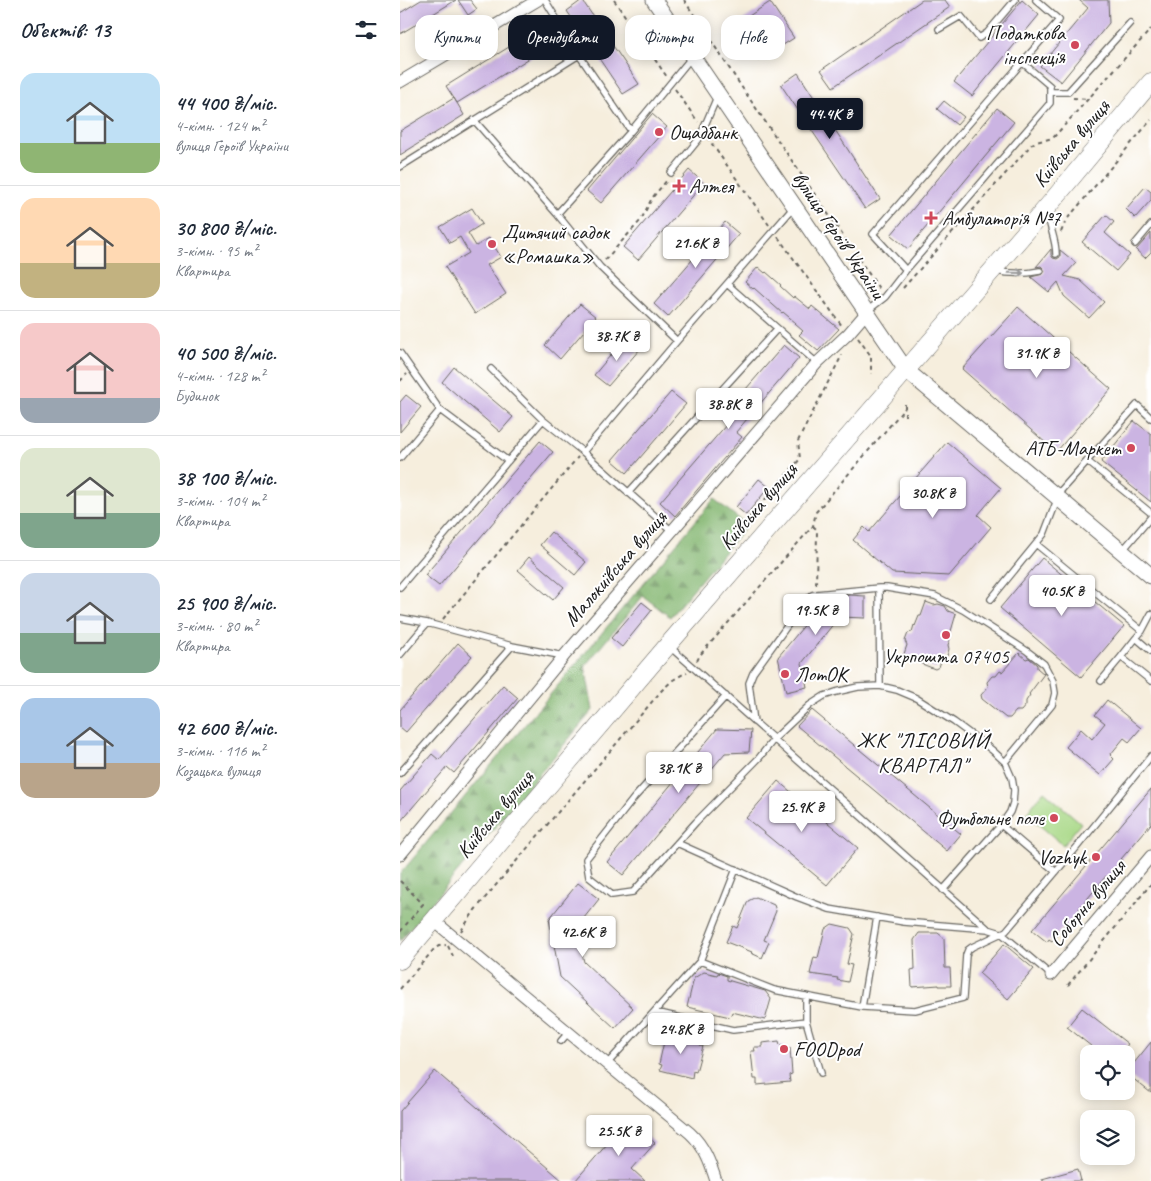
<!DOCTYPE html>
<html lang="uk">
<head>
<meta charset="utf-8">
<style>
	:root { --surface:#fff; --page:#f2f2f3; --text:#1f2937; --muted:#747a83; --line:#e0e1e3; --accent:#111827 }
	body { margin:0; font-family:Caveat,sans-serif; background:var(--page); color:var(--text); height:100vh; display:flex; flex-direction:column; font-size:19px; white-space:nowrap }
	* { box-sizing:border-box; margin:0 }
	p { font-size:16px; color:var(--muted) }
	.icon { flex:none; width:28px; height:28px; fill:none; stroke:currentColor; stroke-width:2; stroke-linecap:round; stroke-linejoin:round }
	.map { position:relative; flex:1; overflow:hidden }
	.drawer { display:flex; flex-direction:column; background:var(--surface); width:400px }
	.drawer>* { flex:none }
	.top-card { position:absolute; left:15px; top:15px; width:475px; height:45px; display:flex; gap:10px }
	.controls { position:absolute; left:680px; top:1045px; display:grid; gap:10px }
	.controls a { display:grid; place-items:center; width:55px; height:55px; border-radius:10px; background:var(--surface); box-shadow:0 2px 12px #0003; font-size:25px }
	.price { position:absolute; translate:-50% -42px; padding:0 11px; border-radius:5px; background:#fff; color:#222; font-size:16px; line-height:32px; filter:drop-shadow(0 1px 2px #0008) }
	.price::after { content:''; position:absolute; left:50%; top:30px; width:15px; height:11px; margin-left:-8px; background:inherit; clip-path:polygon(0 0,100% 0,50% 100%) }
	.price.on { background:var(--accent); color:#fff }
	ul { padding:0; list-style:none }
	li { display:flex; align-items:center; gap:15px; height:125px; padding:0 20px }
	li+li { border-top:1px solid var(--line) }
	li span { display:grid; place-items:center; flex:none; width:140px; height:100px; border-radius:15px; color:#555 }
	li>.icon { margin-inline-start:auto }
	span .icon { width:60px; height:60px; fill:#fffc; stroke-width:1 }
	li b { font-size:21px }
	h2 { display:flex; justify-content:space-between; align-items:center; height:60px; padding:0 20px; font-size:21px }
	.chip { padding:0 18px; border-radius:15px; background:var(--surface); box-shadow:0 2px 12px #0003; font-size:18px; line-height:45px }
	.chip.on { background:var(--accent); color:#fff }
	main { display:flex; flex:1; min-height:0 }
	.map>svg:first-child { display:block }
</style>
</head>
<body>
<main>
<section class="drawer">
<h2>Об’єктів: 13<svg class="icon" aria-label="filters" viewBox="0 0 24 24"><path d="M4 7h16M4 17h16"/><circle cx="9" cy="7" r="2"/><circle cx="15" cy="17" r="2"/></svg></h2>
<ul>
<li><span style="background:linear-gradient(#bfe0f5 70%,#8fb573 0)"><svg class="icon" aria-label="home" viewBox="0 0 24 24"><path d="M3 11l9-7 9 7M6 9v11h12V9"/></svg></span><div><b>44 400 ₴/міс.</b><p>4-кімн. · 124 m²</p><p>вулиця Героїв України</p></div></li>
<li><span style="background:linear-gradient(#ffd9b3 65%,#c2b280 0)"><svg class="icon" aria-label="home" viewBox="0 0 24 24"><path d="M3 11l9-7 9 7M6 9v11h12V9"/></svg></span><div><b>30 800 ₴/міс.</b><p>3-кімн. · 95 m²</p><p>Квартира</p></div></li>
<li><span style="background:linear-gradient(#f6c9c9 75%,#9aa5b1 0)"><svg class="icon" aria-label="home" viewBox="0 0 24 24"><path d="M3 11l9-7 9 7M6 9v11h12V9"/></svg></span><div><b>40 500 ₴/міс.</b><p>4-кімн. · 128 m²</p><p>Будинок</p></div></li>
<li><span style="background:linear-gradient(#dfe7d0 65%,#7fa58c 0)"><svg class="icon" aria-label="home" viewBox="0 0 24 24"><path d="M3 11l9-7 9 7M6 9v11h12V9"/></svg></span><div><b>38 100 ₴/міс.</b><p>3-кімн. · 104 m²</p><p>Квартира</p></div></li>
<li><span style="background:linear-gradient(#c9d6e8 60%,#7fa58c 0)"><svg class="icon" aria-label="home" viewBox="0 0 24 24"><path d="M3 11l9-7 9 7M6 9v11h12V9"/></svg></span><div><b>25 900 ₴/міс.</b><p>3-кімн. · 80 m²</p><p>Квартира</p></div></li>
<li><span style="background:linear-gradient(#a9c7e8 65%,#b9a48a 0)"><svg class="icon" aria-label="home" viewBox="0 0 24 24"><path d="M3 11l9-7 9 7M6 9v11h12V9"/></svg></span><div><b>42 600 ₴/міс.</b><p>3-кімн. · 116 m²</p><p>Козацька вулиця</p></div></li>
</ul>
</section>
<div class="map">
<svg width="751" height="1181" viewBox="0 0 751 1181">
	<defs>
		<pattern id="forest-firs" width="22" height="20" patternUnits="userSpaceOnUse" patternTransform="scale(1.25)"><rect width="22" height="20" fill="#86b873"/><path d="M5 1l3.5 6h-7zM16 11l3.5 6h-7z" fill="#6d955e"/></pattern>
	</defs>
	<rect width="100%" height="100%" fill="#fff"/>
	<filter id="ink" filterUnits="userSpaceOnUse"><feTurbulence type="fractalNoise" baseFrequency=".02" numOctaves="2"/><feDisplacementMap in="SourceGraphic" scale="10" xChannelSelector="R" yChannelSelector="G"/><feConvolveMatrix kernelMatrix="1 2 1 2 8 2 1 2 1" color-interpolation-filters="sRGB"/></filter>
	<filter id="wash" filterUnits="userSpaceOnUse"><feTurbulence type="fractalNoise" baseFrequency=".0096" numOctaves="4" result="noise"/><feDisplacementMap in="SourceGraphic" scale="20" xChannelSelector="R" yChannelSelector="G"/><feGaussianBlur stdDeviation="1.12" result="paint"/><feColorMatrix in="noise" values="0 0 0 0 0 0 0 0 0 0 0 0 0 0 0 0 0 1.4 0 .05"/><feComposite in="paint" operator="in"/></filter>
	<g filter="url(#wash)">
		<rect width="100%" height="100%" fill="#f6eedd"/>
		<path fill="#a8d886" stroke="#627a51" d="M644,791L681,823L663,845L626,814Z"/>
		<path fill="url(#forest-firs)" stroke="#516a48" d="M314,499L347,525L270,617L243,596L185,666L193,710L0,941V874Z"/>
		<g id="blocks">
			<path fill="#cbb4e2" d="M21,0H56L0,34V13Z
				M58,0H70L77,9L68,15Z
				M182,0L239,84L223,94L167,11Z
				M522,0H545L550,7L433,87L421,70Z
				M622,0L639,15L572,96L554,82Z
				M679,0H708L709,23L661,82L640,66L688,8Z
				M370,2L394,38L358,61L352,51L347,54L341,43L344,41L334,26Z
				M130,34L141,51L57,103L46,86Z
				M398,73L480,199L465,209L381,85Z
				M54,98L64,115L0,155V131Z
				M544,101L564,117L557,125L537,109Z
				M597,108L614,122L508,249L491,235Z
				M252,114L267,127L201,203L187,191Z
				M289,170L304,183L238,260L223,247Z
				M745,187L751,192V200L735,218L726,209Z
				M72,208L82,224L68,233L76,246L89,238L101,257L87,265L106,294L75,314L45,267L69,253L60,237L50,243L40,227Z
				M706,215L714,222L705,233L730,255L716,271L682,242Z
				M325,222L339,234L268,317L254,304Z
				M751,233V252L745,258L736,250Z
				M651,249V255L653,258L657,259L660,257V250L676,263L664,276L680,280L704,302L689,318L664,296L658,282L649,292L631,277L643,274L645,271L643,268L641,266L636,267Z
				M358,267L365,273L366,272L381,285L380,286L393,298L394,296L410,309L412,306L439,329L418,351L399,335L403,331L395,324L396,323L383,312L382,313L354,288L353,289L345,282Z
				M180,304L196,317L160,359L145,345Z
				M618,307L711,389L656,452L562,369Z
				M226,337L240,349L208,386L194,375Z
				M384,345L399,358L336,432L342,437L275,516L260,502L327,424L320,419Z
				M54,367L113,417L100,432L42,382Z
				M271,392L286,404L227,473L212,460Z
				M6,395L21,407L0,432V402Z
				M734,421L751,434V502L701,462Z
				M140,441L153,452L39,586L25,575Z
				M547,442L601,488L578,515L591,527L549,576L492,573L453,540L464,527L469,532Z
				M359,479L369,487L346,515L336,507Z
				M151,532L186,562L175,575L140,545Z
				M129,557L164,587L153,600L118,570Z
				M642,558L724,626L681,677L600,608Z
				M450,595L465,596V618L439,617L402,663L407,687L386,692L378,657L427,598Z
				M242,602L252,610L222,647L211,638Z
				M526,602L534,605L538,604L545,606L548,611L556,614L549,638L550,639L548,645L549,649L547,656L542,658L539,667L535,669L506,658L504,654L507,645L505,641L508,633L512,632L514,625L515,626L519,616H521Z
				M58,643L72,656L6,732L0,727V710Z
				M619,653L626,659L629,658L637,665V668L644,674L629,694L630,695L626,701V705L621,711H616L610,718H606L582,699L581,695L588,687L587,682L592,676H596L600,671L602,672Z
				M103,685L118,698L54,773L47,767L0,822V791L32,754L39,760Z
				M707,700L741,728L729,742L724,738L710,755L714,759L700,775L666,747L681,729L692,739L705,723L695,715Z
				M412,710L561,834L547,851L397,726Z
				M317,729L351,730L349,752L325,753L223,875L207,862Z
				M378,781L458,848L427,885L346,818Z
				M751,789V824L721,859L723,860L708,878L706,876L679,909L680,910L666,927L665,925L652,941L649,939L647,942L632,930Z
				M178,883L199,899L176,928L184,962L233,1008L215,1028L160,977L149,919Z
				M356,897L374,905L376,911L364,940L369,942L362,958L351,953L352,952L326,942L333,926L337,928L348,901Z
				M432,924L450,928L454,934L447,964L452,965L448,982L437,980L438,978L410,974L414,957L418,958L425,929Z
				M519,933H538L544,938L545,968H550L551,986H539V985L512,987L511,970L515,969L514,940Z
				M604,944L634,969L608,999L579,973Z
				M304,972L317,975L318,973L327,976V980L365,991L371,999L365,1020L332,1012L330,1017L287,1007L294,978Z
				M682,1008L728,1044L720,1054H701L667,1027Z
				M278,1032L295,1036L294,1040L301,1042L300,1046H303L296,1072L293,1071L292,1078L260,1070L262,1065L259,1064L265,1037L269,1038L270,1034L277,1036Z
				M379,1041L380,1045H386L387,1049L390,1048L392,1074L389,1075L390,1082L357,1085V1079H354L351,1051H355L354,1047H362V1043Z
				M751,1042V1093L726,1073Z
				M35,1071L163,1181H0V1111Z
				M228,1120L255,1143L232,1169L245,1181H175Z
				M678,1169L681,1181H643L642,1179Z"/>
		</g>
	</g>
	<g filter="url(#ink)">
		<use href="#blocks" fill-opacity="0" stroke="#686660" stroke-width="1"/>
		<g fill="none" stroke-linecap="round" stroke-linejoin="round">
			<defs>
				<path id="lane" d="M145,0L179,55L231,131
					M539,29L561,16L579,38L587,33L615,0
					M650,92H668L730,23
					M74,120L157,214L200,267L277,341
					M0,167L179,55
					M271,173L299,139L317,97
					M648,213C649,227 656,239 656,254
					M157,214L231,131L291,58
					M735,244L751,225
					M506,270L473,234L659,20L636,0
					M595,271C610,274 625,274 640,271
					M327,284L417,363
					M467,311L485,297L506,270L650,103V86L623,63
					M0,353L40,410
					M91,369L143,420
					M183,452L277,341L394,207
					M0,458L40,410L108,461
					M687,461L751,513
					M228,493L377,329
					M656,496L737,405L751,418
					M636,544L742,631
					M723,550L751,517
					M0,587L143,420L183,452L272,531
					M479,588L480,686
					M591,599L644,534L657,500
					M751,614L742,631L736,638L751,651
					M0,618L27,623L112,646L164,656
					M270,647L588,929L601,933L651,975
					M0,655L27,623
					M721,657L736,638
					M701,681L721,657L751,681
					M326,696L234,798L186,859L189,877L212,895L233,892L296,822L359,758L374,739L410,705L424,696L436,692L458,687L480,686L497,690L516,698L554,722L592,750L605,762L612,778L614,790L613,803L610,812L601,825L543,890
					M354,722L349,683L353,673L403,604L412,595L416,594L479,588H487L535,596L563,610L627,651L644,664L653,681L655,693L652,705L605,762
					M0,773L112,646
					M601,825L656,872
					M277,843L397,897L429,909L504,922L588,929
					M336,869L300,961L374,990L462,1007L515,1010L563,998L566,955L568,950L572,947L606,931L677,847L751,756
					M406,996V1021L421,1073
					M462,1007L477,917
					M255,1012L333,1030L406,1021
					M161,1041L169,1032
					M207,1064L300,961"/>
				<path id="street" d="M0,82L138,0
					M0,855L164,656L272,531L417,363L448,334L467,312
					M33,920L290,1133C304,1146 310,1162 316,1181
					M651,975L751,856"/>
				<path id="secondary" d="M254,0L506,370L751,576"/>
				<path id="primary" d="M0,960L268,645L648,206L751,82"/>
			</defs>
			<use href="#lane" stroke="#686660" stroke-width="8"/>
			<use href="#street" stroke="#686660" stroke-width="13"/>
			<use href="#secondary" stroke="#686660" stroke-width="17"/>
			<use href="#primary" stroke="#686660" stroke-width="19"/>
			<path stroke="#686660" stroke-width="2" stroke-dasharray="4 4" stroke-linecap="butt" d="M214,0L267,77
				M284,0L345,92L480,290
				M275,89L298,122
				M673,98L688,99
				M307,137L369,225
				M668,218L751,120
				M661,232L665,223
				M378,237L442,326
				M205,260L241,220L252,198L268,179
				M503,288L632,144L636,142L653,138L751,29
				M458,338L471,356V374
				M0,381L7,374
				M505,404V419
				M349,518L400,459L398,441L442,355
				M413,526L417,530L416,587
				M43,619L178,457
				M297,661L300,655L413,526L416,512L505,408
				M0,881L23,904L0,932
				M61,931L75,910L107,872L262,690L273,680L287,672
				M48,946L53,956
				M668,985L751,884
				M0,989L35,948L39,946L46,945"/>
			<use href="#lane" stroke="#fff" stroke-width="5.5"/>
			<use href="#street" stroke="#fff" stroke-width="11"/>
			<use href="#secondary" stroke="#fff" stroke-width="15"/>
			<use href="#primary" stroke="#fff" stroke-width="18"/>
		</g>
		<defs><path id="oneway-shaft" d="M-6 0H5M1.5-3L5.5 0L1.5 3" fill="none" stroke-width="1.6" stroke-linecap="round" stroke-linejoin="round" transform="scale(1.25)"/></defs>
		<use stroke="#999" href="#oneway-shaft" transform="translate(616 273) rotate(1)"/>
	</g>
	<g fill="#d1495b" stroke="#fff" stroke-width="2">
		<circle cx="675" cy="45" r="5"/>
		<circle cx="259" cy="132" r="5"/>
		<path d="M276.5 178.5h5v5h5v5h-5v5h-5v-5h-5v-5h5z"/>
		<path d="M528.5 210.5h5v5h5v5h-5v5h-5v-5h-5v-5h5z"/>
		<circle cx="92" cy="244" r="5"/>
		<circle cx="731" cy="448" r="5"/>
		<circle cx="546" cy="635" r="5"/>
		<circle cx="385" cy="674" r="5"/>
		<circle cx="654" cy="818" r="5"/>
		<circle cx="696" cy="857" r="5"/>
		<circle cx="384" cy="1049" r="5"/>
	</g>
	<g text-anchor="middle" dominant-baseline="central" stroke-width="4" stroke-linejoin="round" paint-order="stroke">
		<g font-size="21" fill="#1c1c1c" stroke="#fff" text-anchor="start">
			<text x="665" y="33" text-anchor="end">Податкова<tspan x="665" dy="24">інспекція</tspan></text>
			<text x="269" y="132">Ощадбанк</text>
			<text x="289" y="186">Алтея</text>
			<text x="542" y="218">Амбулаторія №7</text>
			<text x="102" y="232">Дитячий садок<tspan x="102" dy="24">«Ромашка»</tspan></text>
			<text x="721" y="448" text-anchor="end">АТБ-Маркет</text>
			<text x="546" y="656" text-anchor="middle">Укрпошта 07405</text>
			<text x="395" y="674">ЛотОК</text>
			<text x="644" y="818" text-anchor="end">Футбольне поле</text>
			<text x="686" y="857" text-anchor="end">Vozhyk</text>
			<text x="394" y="1049">FOODpod</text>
		</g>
		<g font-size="21" fill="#1c1c1c" stroke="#fff">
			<text transform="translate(671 143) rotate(-50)">Київська вулиця</text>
			<text transform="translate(439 235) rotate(56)">вулиця Героїв України</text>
			<text transform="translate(358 506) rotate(-49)">Київська вулиця</text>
			<text transform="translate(215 568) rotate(-49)">Малокиївська вулиця</text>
			<text transform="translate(95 814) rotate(-50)">Київська вулиця</text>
			<text transform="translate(687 903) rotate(-50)">Соборна вулиця</text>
		</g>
		<g font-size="22" letter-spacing="1" fill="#1c1c1c" stroke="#fff">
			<text x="523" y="740">ЖК "ЛІСОВИЙ<tspan x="523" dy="25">КВАРТАЛ"</tspan></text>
		</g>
	</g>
</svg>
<div class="controls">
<a><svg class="icon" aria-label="locate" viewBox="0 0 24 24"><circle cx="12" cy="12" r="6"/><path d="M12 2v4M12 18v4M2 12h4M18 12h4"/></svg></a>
<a><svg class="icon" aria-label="layers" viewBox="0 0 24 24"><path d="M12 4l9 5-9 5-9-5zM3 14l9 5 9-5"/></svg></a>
</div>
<b class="price on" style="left:430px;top:140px">44.4K ₴</b>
<b class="price" style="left:296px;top:269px">21.6K ₴</b>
<b class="price" style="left:217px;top:362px">38.7K ₴</b>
<b class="price" style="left:637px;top:379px">31.9K ₴</b>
<b class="price" style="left:329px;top:430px">38.8K ₴</b>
<b class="price" style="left:533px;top:519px">30.8K ₴</b>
<b class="price" style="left:662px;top:617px">40.5K ₴</b>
<b class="price" style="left:416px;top:636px">19.5K ₴</b>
<b class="price" style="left:279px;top:794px">38.1K ₴</b>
<b class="price" style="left:402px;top:833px">25.9K ₴</b>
<b class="price" style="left:183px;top:958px">42.6K ₴</b>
<b class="price" style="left:281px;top:1055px">24.8K ₴</b>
<b class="price" style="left:219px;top:1157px">25.5K ₴</b>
<div class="top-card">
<a class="chip">Купити</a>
<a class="chip on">Орендувати</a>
<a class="chip">Фільтри</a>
<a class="chip">Нове</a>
</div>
</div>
</main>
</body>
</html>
